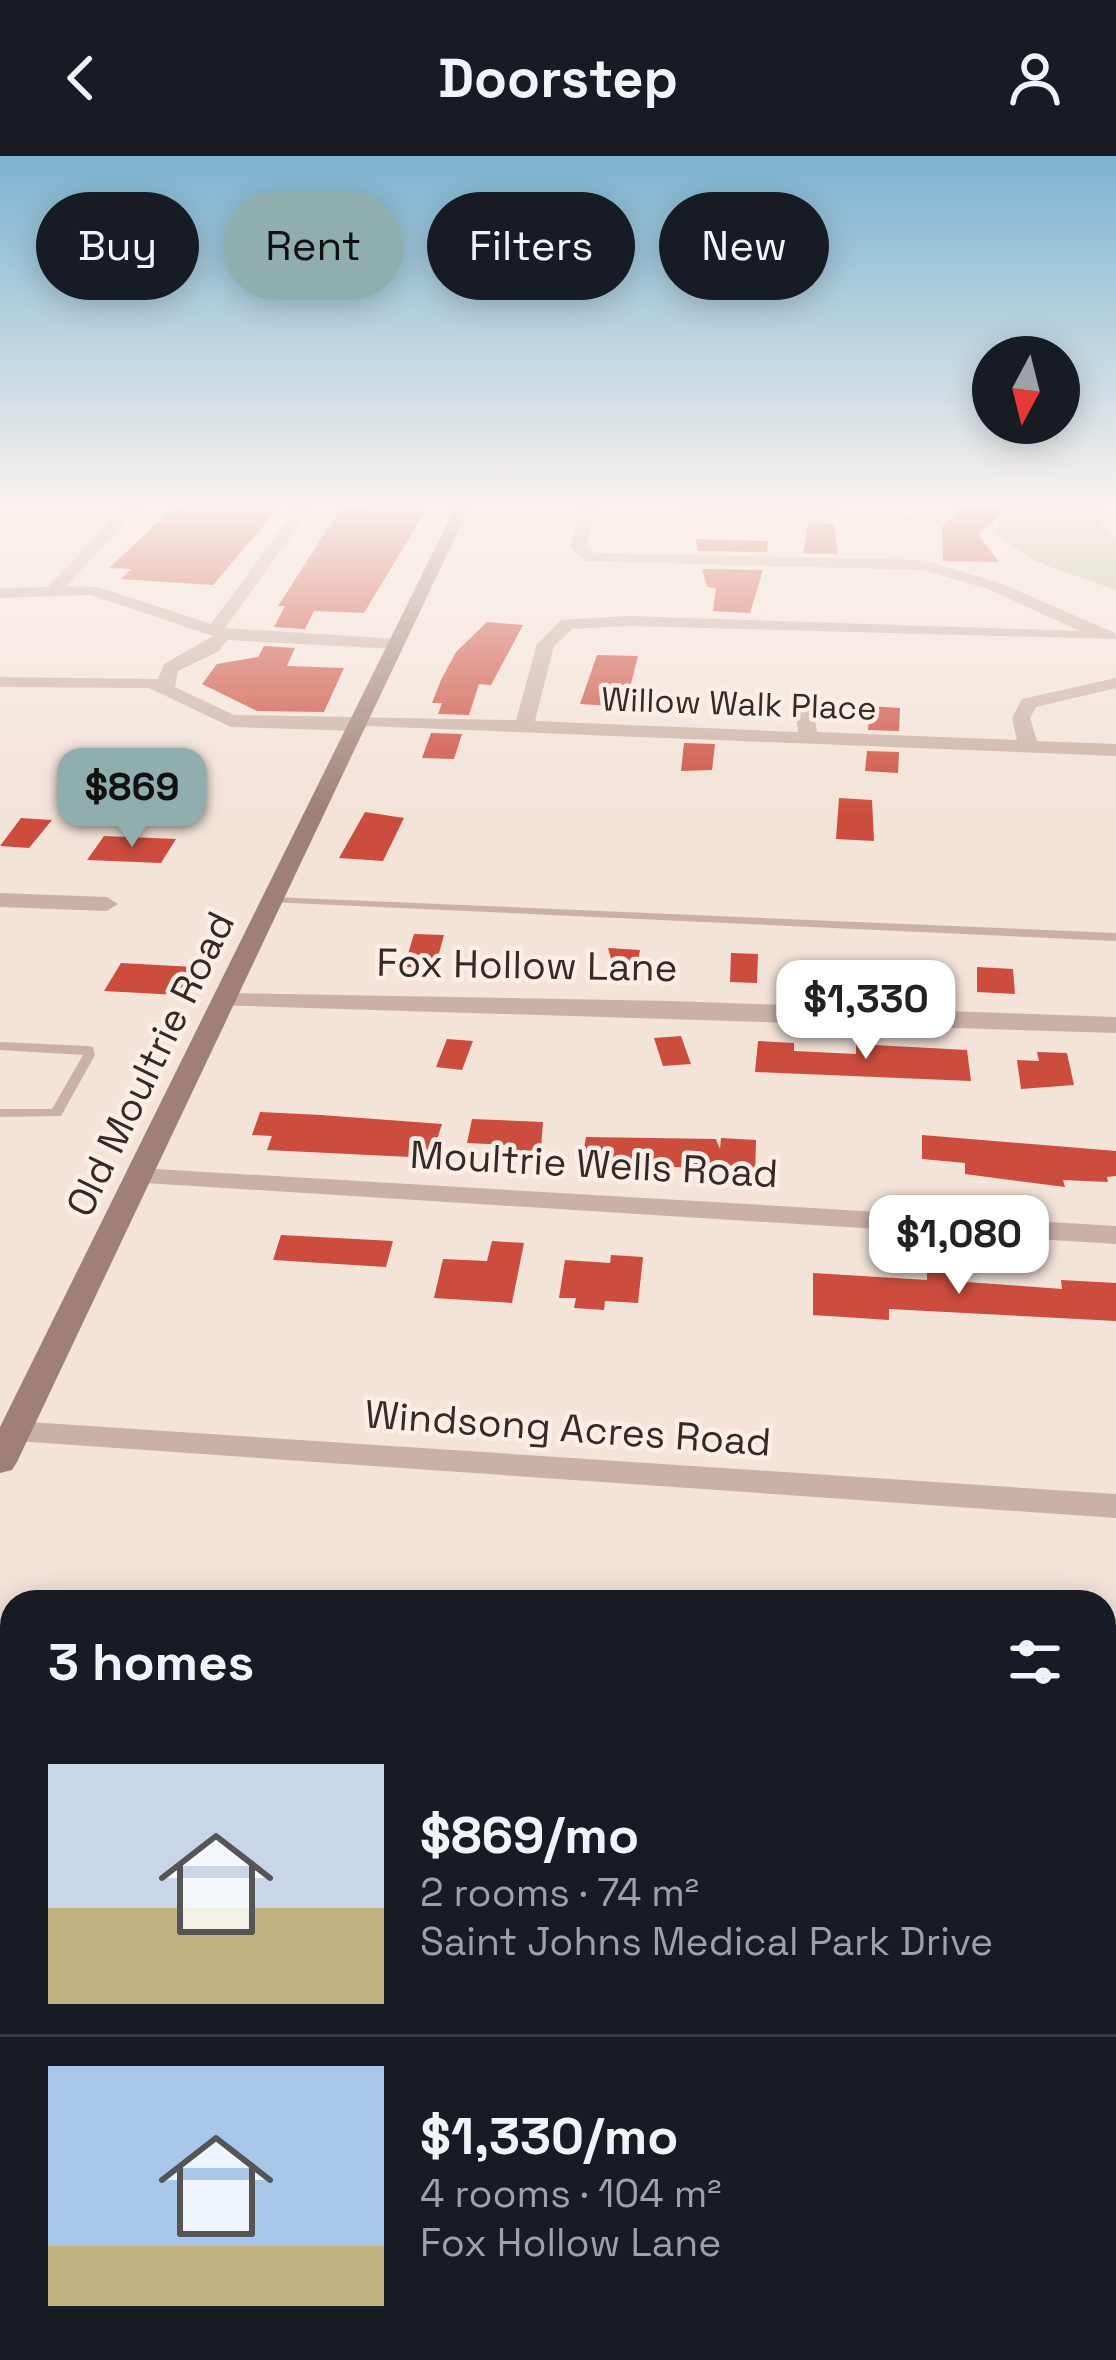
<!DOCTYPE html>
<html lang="en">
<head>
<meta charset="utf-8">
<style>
	:root { --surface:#171b24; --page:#20242c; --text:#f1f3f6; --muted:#9ea1a6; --line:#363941; --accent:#90aeae }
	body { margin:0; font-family:"Space Grotesk",sans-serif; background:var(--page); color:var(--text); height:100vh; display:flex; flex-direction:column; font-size:45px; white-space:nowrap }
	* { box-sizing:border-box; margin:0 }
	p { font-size:39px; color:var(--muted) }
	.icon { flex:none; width:66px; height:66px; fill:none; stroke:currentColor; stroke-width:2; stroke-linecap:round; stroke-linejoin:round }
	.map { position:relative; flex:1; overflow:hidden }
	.panel { position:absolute; left:0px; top:1434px; width:1116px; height:771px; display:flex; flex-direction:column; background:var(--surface); border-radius:36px 36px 0 0; box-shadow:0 6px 30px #0003 }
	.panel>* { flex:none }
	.banner { position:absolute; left:36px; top:36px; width:1044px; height:108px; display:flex; gap:24px }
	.needle { width:78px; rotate:187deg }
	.buttons { position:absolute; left:972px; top:180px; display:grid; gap:24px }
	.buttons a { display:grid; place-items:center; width:108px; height:108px; border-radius:50%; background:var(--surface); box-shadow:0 6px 30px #0003; font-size:60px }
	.price { position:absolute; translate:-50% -102px; padding:0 27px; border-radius:24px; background:#fff; color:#222; font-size:39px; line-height:78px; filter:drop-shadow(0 3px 6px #0008) }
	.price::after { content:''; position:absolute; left:50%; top:72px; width:36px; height:27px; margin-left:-18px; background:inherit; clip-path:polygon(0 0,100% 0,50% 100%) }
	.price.current { background:var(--accent); color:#111 }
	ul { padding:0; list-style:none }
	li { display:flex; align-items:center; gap:36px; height:300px; padding:0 48px }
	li+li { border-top:3px solid var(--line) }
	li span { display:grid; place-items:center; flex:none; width:336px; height:240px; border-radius:0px; color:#555 }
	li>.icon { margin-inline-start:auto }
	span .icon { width:144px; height:144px; fill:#fffc; stroke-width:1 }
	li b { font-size:51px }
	h2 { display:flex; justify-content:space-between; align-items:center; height:144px; padding:0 48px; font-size:51px }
	.pill { padding:0 42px; border-radius:54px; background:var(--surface); box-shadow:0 6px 30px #0003; font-size:42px; line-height:108px }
	.pill.current { background:var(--accent); color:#111 }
	header { display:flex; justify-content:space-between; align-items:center; height:156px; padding:0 48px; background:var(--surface); font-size:54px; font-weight:700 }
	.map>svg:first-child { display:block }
</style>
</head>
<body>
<header><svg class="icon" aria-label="back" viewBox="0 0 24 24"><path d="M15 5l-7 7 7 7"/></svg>Doorstep<svg class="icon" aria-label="person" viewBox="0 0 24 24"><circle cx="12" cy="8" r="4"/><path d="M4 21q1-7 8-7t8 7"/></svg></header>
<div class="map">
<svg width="1116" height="2204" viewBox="0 0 1116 2204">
	<rect width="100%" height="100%" fill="#f3e3d9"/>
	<path fill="#bac298" d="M1003,350H1104L1101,370L1116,383V434L1034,405L996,377Z"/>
	<path fill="#cc4d3e" d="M184,350H280L213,429L121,423L131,413L109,412L169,356Z
		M963,351L1006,352L979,379L999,406L943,405L942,371Z
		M341,352L425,356L364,457L314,455L305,473L274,471L285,450H278Z
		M808,367L834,368L838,398L803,397Z
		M695,383L768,385L767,396L698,395Z
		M702,413L763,414L750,457L713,455L716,432L707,431Z
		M487,466L523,469L491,529L479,528L469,559L438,558L442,547H432L441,524L456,496Z
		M264,490L295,492L287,510L344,512L324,556L257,555L202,528L217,508L258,501Z
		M597,499L638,500L625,551L580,548Z
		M870,550L900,552L899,575L868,574Z
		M431,577L462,578L454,603L422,602Z
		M684,587L715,588L712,614L681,615Z
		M867,595L899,596L898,617L865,615Z
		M839,642L872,644L874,685L836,683Z
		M365,656L404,662L383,705L339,702Z
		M21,662L52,664L29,692L0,690Z
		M104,680L176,683L161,707L87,704Z
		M414,778L444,779L435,812L404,811Z
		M608,792L640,794L635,824L617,823Z
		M731,797L758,798L757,827L730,826Z
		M121,807L194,811L178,839L104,835Z
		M977,811L1013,813L1015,838L977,836Z
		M681,880L691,908L663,910L654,882Z
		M447,883L473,885L462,914L436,911Z
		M758,885L794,887V895L856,898V888L967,894L971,925L755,916Z
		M1037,896L1067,897L1074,929L1021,933L1017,904L1039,905Z
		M260,956L321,959L442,968L431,1002L267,994L272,980L252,979Z
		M472,963L543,966L540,1004L507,1003L509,989L467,987Z
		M922,979L1116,995V1020L1107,1021L1108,1026L1063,1024L1065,1031L965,1018V1007L922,1003Z
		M586,981L716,983L720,993L721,982L756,984L755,1020L721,1018V1012L581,1009Z
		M281,1079L393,1085L386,1111L273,1104Z
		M492,1085L524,1087L512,1147L434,1142L443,1103L487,1105Z
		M611,1099L643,1101L638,1147L605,1145L604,1154L574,1152L576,1142H559L565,1104L610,1107Z
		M927,1115L966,1118L967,1126L1062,1133L1061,1124L1116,1127V1165L889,1153V1164L813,1159V1117L927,1124Z"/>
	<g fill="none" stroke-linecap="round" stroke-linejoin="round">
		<path fill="#cbb1a5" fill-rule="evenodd" d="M273,741L1116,777V785L269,746L267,744Z
			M0,886L88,890L93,891L95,899L61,960L0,961V953H52L83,899L0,894Z"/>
		<path fill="#cbb1a5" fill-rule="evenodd" d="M125,350H141L66,430L98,431L211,468L298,350H313L225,472L397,483L406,488L397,493L227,484L219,495L178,515L175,531L234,559L516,564L537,488L561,464L629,460L1080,475L988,433L922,414L585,405L570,391L582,350H596L586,390L595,397L923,404L1000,427L1115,477L1116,483L629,470L572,473L554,490L535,565L798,576L793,539L802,533L811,539L817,576L1017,584L1012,562L1022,543L1116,522V532L1036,551L1030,562L1037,585L1116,588V600L367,570L358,575L231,571L149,532L0,531V521L158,523L164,508L213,480L91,439L0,442V432L48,431Z
			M651,350L908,358L915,362L908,366Z
			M0,737L107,741L118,748L107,755L0,751Z
			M225,837L670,845L1116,861V877L216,849V839Z
			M139,1012L1116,1070V1088L129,1026L125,1020Z
			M14,1265L1116,1338V1362L2,1284L0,1272Z
			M0,1579L12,1580V1612L0,1611Z
			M1104,1681L1116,1682V1718L1104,1717Z"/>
		<path fill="#9f7f76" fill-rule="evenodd" d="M456,350H470L17,1306L12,1314L0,1317V1271Z"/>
	</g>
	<linearGradient id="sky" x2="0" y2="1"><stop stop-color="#7bb3d0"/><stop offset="0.53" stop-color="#faf2ee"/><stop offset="1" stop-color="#faf2ee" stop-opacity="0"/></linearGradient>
	<rect width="1116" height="659" fill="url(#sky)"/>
	<g text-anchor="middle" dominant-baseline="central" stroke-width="9" stroke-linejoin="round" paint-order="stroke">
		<g font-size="33" fill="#362926" stroke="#faeee6">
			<text transform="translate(739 548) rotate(2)">Willow Walk Place</text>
		</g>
		<g font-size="39" fill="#362926" stroke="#faeee6">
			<text transform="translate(527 809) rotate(1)">Fox Hollow Lane</text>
			<text transform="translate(150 908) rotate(-64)">Old Moultrie Road</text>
			<text transform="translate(594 1008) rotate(3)">Moultrie Wells Road</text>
			<text transform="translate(568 1272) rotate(4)">Windsong Acres Road</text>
		</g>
	</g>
</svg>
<div class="buttons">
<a><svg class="needle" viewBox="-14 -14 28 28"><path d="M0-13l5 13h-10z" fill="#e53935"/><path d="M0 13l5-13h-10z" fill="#9ea1a6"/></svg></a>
</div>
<b class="price current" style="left:132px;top:694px">$869</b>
<b class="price" style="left:866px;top:906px">$1,330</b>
<b class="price" style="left:959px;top:1141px">$1,080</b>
<div class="banner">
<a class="pill">Buy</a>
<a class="pill current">Rent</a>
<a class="pill">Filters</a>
<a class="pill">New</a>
</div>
<section class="panel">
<h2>3 homes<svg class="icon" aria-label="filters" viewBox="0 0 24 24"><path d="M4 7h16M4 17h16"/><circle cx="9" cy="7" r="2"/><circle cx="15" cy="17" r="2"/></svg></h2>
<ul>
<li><span style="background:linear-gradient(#c9d6e8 60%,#c2b280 0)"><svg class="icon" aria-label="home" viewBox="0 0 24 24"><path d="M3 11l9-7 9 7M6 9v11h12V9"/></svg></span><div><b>$869/mo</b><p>2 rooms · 74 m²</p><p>Saint Johns Medical Park Drive</p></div></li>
<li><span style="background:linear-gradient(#a9c7e8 75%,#c2b280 0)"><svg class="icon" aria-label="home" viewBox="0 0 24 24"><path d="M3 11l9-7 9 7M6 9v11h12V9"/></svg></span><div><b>$1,330/mo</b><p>4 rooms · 104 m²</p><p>Fox Hollow Lane</p></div></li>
</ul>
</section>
</div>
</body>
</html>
